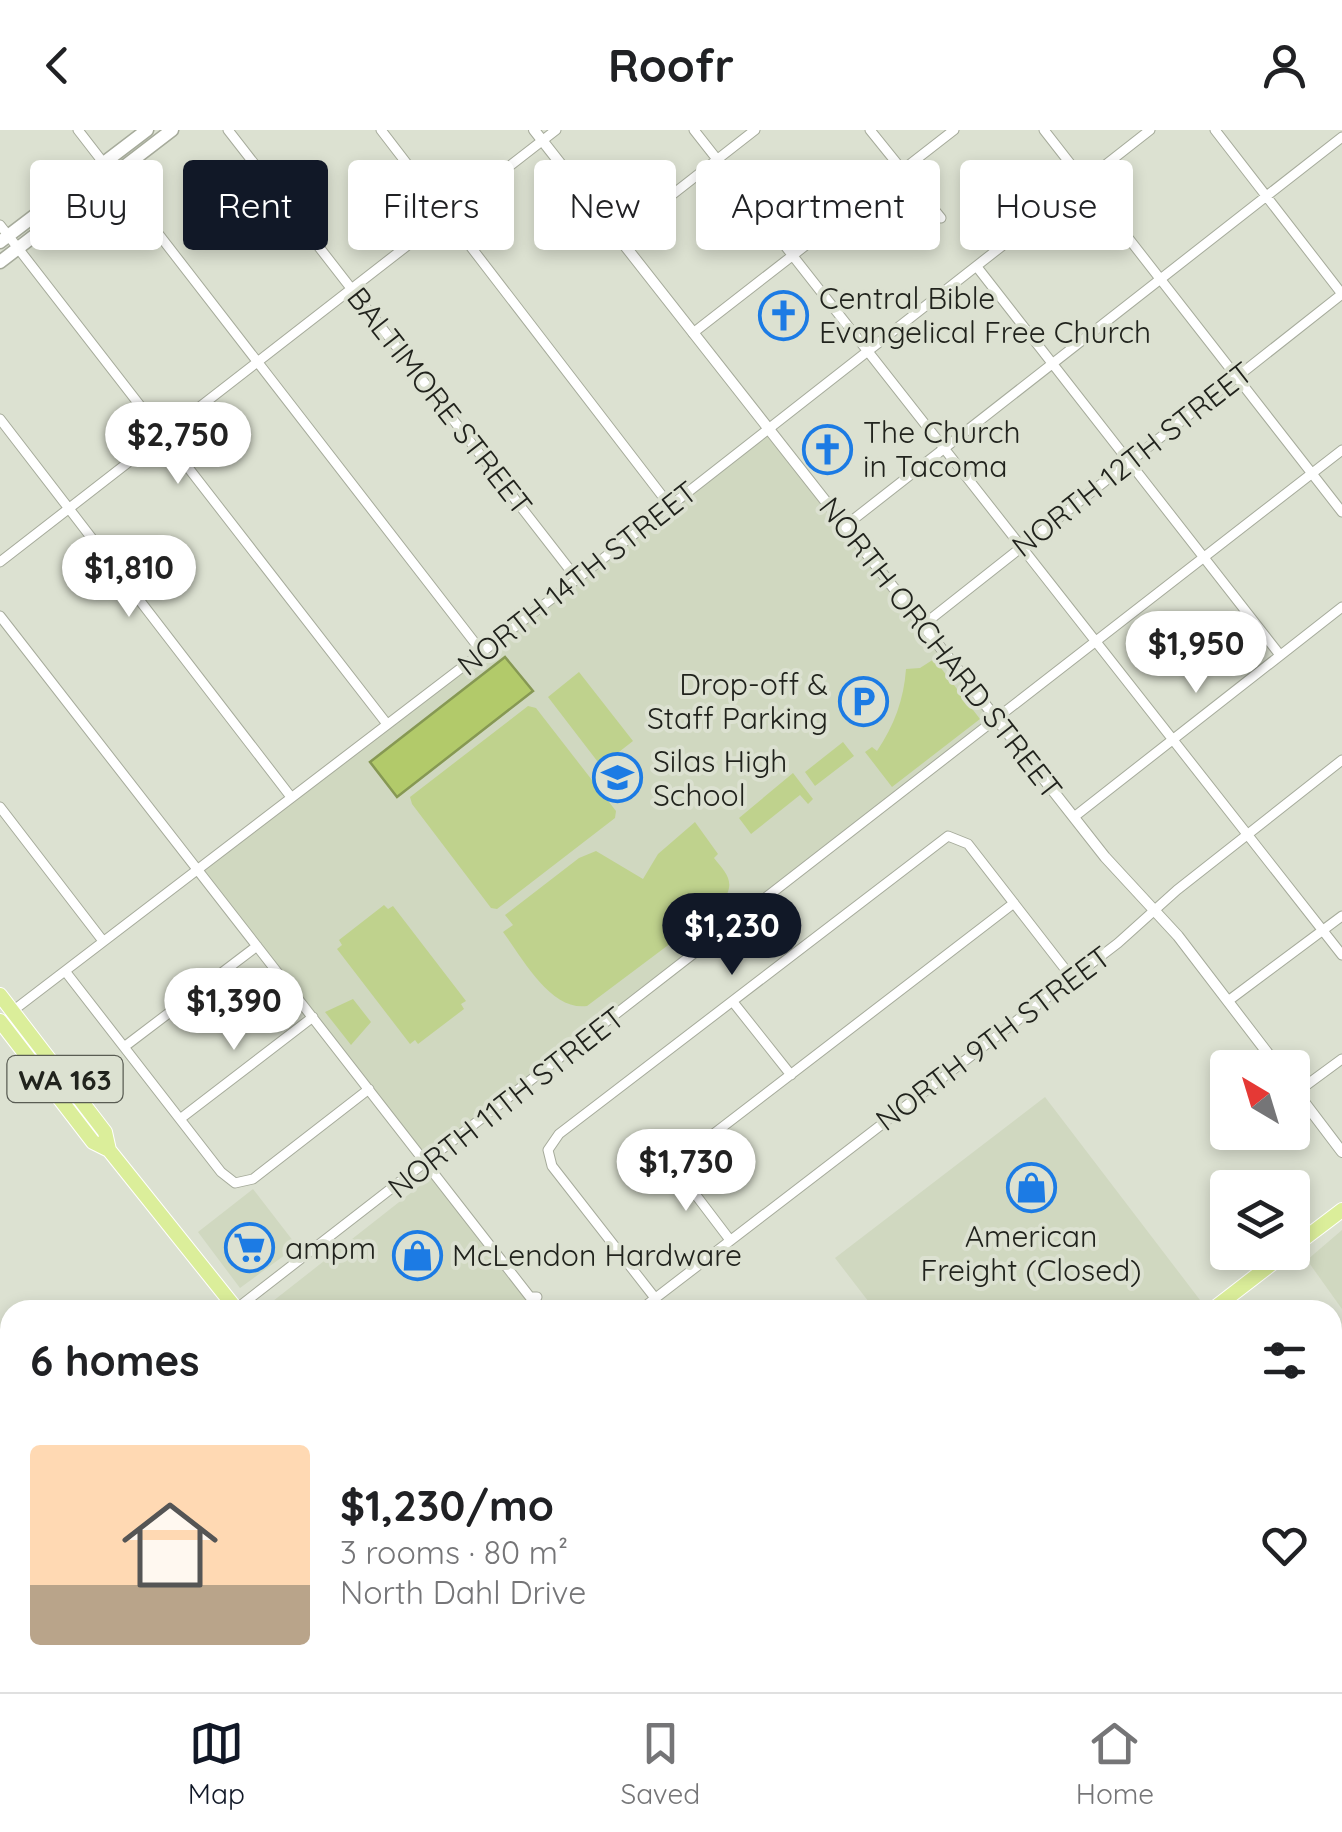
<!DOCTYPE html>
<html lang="en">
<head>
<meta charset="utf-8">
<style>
	:root { --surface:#fff; --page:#f2f2f2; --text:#202124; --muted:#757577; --line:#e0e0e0; --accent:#111827 }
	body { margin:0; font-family:Quicksand,sans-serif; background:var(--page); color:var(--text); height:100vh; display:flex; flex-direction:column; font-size:38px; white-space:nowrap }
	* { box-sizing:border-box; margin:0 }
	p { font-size:32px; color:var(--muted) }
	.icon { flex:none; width:55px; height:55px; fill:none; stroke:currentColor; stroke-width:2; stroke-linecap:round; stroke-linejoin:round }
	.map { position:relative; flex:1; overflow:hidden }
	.side { position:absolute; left:0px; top:1170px; width:1342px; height:392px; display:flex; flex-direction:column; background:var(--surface); border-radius:30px 30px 0 0; box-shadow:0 5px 15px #0003 }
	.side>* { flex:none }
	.top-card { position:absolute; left:30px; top:30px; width:1282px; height:90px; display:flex; gap:20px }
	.needle { width:65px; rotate:322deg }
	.controls { position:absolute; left:1210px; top:920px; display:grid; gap:20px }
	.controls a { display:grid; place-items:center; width:100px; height:100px; border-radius:10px; background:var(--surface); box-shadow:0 5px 15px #0003; font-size:50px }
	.price { position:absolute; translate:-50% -85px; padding:0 22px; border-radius:35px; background:#fff; color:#222; font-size:32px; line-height:65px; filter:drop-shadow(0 2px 5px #0008) }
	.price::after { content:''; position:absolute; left:50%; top:60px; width:30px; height:22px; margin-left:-15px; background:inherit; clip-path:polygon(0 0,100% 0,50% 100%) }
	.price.current { background:var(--accent); color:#fff }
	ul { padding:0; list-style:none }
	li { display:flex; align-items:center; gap:30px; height:250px; padding:0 30px }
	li+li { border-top:2px solid var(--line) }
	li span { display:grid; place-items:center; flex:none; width:280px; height:200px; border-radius:10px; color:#555 }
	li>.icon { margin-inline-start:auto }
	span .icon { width:120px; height:120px; fill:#fffc; stroke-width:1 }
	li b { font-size:42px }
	h2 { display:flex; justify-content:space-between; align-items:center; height:120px; padding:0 30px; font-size:42px }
	.pill { padding:0 35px; border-radius:10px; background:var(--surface); box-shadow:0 5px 15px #0003; font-size:35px; line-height:90px }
	.pill.current { background:var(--accent); color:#fff }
	header { display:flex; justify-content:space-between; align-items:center; height:130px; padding:0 30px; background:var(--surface); font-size:45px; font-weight:700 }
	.tabs { display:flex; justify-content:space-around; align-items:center; height:140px; border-top:2px solid var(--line); background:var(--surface); font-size:28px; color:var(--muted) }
	.tabs a { display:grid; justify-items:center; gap:5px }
	.tabs .current { color:var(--accent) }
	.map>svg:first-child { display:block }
</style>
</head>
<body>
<header><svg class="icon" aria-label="back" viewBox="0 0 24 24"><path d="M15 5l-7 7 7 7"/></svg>Roofr<svg class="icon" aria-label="person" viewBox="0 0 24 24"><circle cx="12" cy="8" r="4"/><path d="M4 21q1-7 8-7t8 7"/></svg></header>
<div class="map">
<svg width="1342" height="1562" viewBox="0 0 1342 1562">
	<rect width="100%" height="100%" fill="#dce1d1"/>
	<path fill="#d0d8c0" d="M769,299L997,590L427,1033L197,739Z
		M1045,967L1200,1170L1188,1180H875L835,1128Z
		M431,1047L534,1180H272L268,1175Z
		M253,1059L297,1116L240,1158L198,1102Z
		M1342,1100V1179L1307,1130Z
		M341,1552L503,1553L510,1562H313Z"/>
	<path fill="#bfd28d" d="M934,529L980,589L892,657L865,622L872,617L877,621C894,596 904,569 906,539L920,538Z
		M579,542L633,611L601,636L548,567Z
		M528,576L536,578L616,681L615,688L497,779L491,778L412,674L410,667Z
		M843,612L854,626L815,656L805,642Z
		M793,643L813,669L808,674L800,665L751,704L739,688Z
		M695,692L718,724L714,728C724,741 735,750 726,766L679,807L587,876C550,881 522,827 503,802L513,795L505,785L579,728L596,721L643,749L658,724Z
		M384,775L388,779L393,776L466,871L461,874L464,879L418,914L415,910L410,914L337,819L342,815L339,810Z
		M353,869L371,892L351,915L325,882Z
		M610,1553H653L674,1562H626Z"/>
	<path fill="#b2ca6a" stroke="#869853" stroke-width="2.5" d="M505,527L533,561L397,667L370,632Z"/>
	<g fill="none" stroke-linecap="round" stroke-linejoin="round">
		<defs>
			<path id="minor" d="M78,0L482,522
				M228,0L577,449
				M381,0L670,376
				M694,0L1342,825
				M870,0L941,88
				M1044,0L1342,382
				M1215,0L1342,164
				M0,95L387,594
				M618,107L755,0
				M977,137L1280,525
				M693,203L954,0
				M0,289L291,667
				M845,396L1342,7
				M0,432L556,0
				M0,486L530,1167H537
				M923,495L1342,164
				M0,677L103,811
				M1074,687L1342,477
				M65,841L221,1042L235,1053L253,1049L369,959
				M1228,871L1342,786
				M733,872L791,945
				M10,883L554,467L1150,0
				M124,917L257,816
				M1297,962L1342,929
				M180,989L313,887
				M730,1110L673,1035L1014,773
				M655,1168L552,1036L548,1020L559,1004L948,706L968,714L1072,848
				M236,1179L1342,320
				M640,1180L1118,813L1177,760L1342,630
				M1332,1342L1342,1335
				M0,1383L10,1393
				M1332,1482L1342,1475
				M1332,1509L1342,1521
				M1167,1552L1174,1562
				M996,1562L1008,1552
				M1234,1562L1246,1552"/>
			<path id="tertiary" d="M534,0L1105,727L1178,806L1279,938
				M1292,956L1342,1022
				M290,1562L308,1552"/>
			<path id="secondary" d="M0,112L147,0
				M0,132L172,0"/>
			<path id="primary" d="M0,865L105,1002L109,1020L237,1180
				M0,891L93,1012L109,1020
				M1292,1118L1342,1080
				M1212,1180L1287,1122
				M524,1552L532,1562"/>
			<path id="motorway" d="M729,1552L742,1562
				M775,1552L788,1562
				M854,1552L862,1562
				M97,1562L111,1552
				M129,1562L144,1552
				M176,1562L191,1552"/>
		</defs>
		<use href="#minor" stroke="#a6ab9b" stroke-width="11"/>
		<use href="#tertiary" stroke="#a6ab9b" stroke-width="12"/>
		<use href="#secondary" stroke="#a6ab9b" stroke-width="15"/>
		<use href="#primary" stroke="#fff" stroke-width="16"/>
		<use href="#motorway" stroke="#fff" stroke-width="18"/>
		<use href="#minor" stroke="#fff" stroke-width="9"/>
		<use href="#tertiary" stroke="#fff" stroke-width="10"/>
		<use href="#secondary" stroke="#fff" stroke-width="12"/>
		<use href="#primary" stroke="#dbee9a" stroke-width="14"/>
		<use href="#motorway" stroke="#c3e357" stroke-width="15"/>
		<defs>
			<path id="motorway-bridge" d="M706,1552L720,1562"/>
		</defs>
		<use href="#motorway-bridge" stroke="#fff" stroke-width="18" stroke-linecap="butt"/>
		<use href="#motorway-bridge" stroke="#c3e357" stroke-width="15"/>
	</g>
	<defs>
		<symbol id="church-ring" viewBox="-11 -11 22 22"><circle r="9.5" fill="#dce1d1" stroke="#1c7be4" stroke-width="1.5"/><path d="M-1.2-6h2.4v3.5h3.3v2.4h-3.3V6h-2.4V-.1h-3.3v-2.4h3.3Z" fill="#1c7be4"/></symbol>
		<symbol id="parking-ring" viewBox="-11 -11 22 22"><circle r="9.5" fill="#dce1d1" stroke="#1c7be4" stroke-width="1.5"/><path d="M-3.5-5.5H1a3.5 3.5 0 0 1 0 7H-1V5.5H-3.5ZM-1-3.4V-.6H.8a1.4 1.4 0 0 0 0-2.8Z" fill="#1c7be4"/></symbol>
		<symbol id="school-ring" viewBox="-11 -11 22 22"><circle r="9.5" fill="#dce1d1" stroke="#1c7be4" stroke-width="1.5"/><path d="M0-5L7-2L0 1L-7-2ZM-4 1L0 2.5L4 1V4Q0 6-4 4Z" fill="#1c7be4"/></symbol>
		<symbol id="shop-ring" viewBox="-11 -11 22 22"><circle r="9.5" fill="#dce1d1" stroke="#1c7be4" stroke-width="1.5"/><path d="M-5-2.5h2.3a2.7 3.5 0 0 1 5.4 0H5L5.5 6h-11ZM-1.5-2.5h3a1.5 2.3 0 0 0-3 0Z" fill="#1c7be4"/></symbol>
		<symbol id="supermarket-ring" viewBox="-11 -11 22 22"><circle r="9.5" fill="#dce1d1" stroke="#1c7be4" stroke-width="1.5"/><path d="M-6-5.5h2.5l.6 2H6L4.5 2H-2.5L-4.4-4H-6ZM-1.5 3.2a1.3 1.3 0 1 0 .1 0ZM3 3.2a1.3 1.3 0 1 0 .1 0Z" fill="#1c7be4"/></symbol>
	</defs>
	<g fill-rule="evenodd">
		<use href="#church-ring" x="756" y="158" width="55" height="55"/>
		<use href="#church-ring" x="800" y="292" width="55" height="55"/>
		<use href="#parking-ring" x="836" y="544" width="55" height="55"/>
		<use href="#school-ring" x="590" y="620" width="55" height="55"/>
		<use href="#shop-ring" x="1004" y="1030" width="55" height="55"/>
		<use href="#supermarket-ring" x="222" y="1090" width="55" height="55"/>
		<use href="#shop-ring" x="390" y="1098" width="55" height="55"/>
	</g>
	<g text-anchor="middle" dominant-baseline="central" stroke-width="8" stroke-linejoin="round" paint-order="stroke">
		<rect fill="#dce1d1" stroke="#595c53" stroke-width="2.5" x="7.5" y="926" width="115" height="46" rx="8"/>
		<g font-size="28" font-weight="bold" fill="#21231d">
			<text x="65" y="949">WA 163</text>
		</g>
		<g font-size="30" fill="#21231d" stroke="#dce1d1" text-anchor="start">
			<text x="819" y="168">Central Bible<tspan x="819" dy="34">Evangelical Free Church</tspan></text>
			<text x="863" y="302">The Church<tspan x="863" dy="34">in Tacoma</tspan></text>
			<text x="828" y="554" text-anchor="end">Drop-off &amp;<tspan x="828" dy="34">Staff Parking</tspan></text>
			<text x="653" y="631">Silas High<tspan x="653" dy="34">School</tspan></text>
			<text x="1031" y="1106" text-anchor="middle">American<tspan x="1031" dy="34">Freight (Closed)</tspan></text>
			<text x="285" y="1118">ampm</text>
			<text x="452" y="1125">McLendon Hardware</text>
		</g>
		<g font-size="30" fill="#21231d" stroke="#dce1d1">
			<text transform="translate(440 271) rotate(52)">BALTIMORE STREET</text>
			<text transform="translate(1132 329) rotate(-38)">NORTH 12TH STREET</text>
			<text transform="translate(577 448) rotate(-38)">NORTH 14TH STREET</text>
			<text transform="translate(941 518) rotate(52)">NORTH ORCHARD STREET</text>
			<text transform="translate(993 908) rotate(-37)">NORTH 9TH STREET</text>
			<text transform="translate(506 972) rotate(-38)">NORTH 11TH STREET</text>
		</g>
	</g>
</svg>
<div class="controls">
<a><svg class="needle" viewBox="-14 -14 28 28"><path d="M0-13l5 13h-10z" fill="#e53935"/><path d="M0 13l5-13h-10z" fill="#757577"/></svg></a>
<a><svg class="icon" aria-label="layers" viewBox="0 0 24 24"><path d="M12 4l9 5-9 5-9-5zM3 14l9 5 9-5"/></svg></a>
</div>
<b class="price" style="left:178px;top:357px">$2,750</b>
<b class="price" style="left:129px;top:490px">$1,810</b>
<b class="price" style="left:1196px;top:566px">$1,950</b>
<b class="price current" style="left:732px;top:848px">$1,230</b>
<b class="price" style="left:234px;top:923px">$1,390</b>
<b class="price" style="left:686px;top:1084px">$1,730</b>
<div class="top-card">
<a class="pill">Buy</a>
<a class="pill current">Rent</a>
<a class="pill">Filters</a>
<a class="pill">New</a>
<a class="pill">Apartment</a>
<a class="pill">House</a>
</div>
<section class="side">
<h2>6 homes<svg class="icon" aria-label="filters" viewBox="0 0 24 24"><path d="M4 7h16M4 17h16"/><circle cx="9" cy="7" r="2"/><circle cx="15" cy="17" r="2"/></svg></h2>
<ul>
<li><span style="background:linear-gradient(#ffd9b3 70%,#b9a48a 0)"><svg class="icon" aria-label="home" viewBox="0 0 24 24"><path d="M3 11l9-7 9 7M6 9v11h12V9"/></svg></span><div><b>$1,230/mo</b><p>3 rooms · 80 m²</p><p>North Dahl Drive</p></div><svg class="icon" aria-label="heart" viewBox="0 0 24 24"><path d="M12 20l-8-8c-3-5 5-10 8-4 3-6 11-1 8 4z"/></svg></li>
</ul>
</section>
</div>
<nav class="tabs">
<a class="current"><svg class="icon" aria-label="map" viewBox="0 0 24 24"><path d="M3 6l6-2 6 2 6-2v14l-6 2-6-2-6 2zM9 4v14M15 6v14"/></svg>Map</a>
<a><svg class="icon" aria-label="saved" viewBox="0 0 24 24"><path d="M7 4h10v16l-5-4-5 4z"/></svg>Saved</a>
<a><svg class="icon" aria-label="home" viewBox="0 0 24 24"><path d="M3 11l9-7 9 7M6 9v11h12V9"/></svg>Home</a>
</nav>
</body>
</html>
